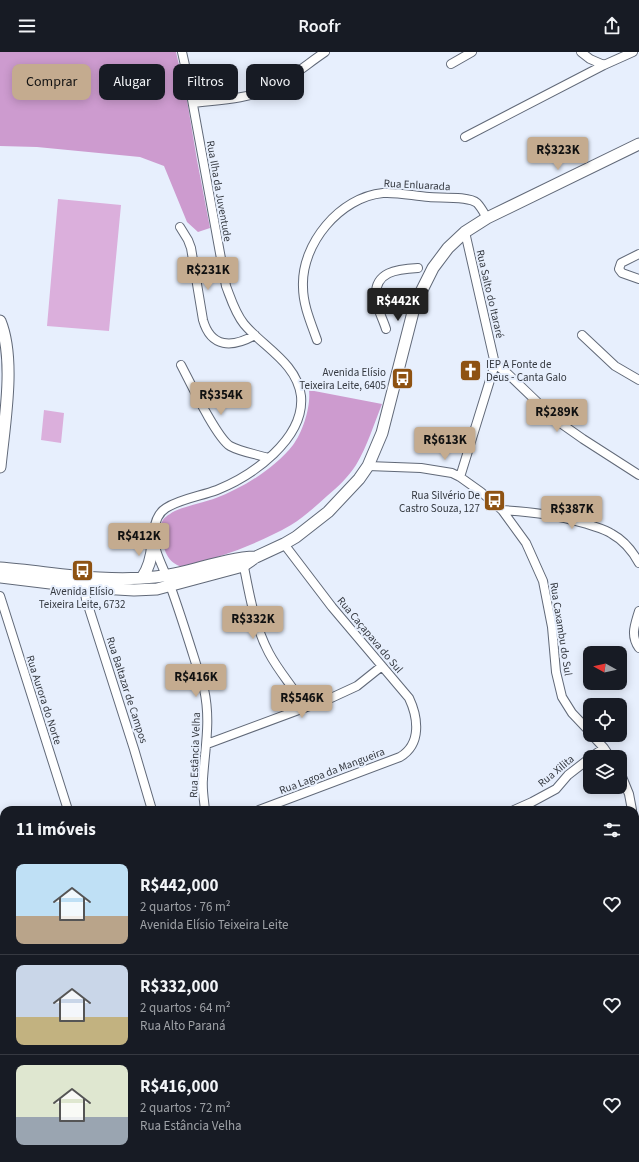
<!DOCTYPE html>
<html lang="pt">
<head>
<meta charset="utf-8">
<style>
	:root { --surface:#171b24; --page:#20242c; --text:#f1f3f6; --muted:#9ea1a6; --line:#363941; --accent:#c4ab8f }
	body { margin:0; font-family:"Source Sans 3",sans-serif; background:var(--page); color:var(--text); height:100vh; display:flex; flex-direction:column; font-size:15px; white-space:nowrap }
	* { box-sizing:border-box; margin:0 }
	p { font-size:13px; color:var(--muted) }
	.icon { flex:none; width:22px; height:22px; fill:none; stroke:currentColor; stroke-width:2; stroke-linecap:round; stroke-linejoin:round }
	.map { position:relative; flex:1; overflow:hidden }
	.panel { position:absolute; left:0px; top:754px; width:639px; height:356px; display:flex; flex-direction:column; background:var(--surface); border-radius:12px 12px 0 0; box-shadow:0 2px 10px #0003 }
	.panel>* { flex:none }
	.banner { position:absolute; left:12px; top:12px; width:400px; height:36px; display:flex; gap:8px }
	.needle { width:26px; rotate:278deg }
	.buttons { position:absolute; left:583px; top:594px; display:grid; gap:8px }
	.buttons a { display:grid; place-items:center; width:44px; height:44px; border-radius:8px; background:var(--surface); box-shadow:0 2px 10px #0003; font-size:20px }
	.price { position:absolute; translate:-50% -34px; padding:0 9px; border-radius:4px; background:var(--accent); color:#111; font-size:13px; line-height:26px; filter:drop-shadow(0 1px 2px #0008) }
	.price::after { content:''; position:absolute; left:50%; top:24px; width:12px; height:9px; margin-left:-6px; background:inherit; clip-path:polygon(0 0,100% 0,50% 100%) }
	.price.active { background:#222; color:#fff }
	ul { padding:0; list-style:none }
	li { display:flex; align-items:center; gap:12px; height:100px; padding:0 16px }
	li+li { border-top:1px solid var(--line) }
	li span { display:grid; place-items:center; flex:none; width:112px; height:80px; border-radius:8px; color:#555 }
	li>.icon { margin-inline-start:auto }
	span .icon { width:48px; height:48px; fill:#fffc; stroke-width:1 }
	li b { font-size:17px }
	h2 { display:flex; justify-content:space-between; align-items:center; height:48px; padding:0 16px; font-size:17px }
	.pill { padding:0 14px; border-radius:8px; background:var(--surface); box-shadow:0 2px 10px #0003; font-size:14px; line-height:36px }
	.pill.active { background:var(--accent); color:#111 }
	header { display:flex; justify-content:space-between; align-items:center; height:52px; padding:0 16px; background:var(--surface); font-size:18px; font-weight:600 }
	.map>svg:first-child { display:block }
</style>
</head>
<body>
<header><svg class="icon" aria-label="menu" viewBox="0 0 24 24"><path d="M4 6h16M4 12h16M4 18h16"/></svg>Roofr<svg class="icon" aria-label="share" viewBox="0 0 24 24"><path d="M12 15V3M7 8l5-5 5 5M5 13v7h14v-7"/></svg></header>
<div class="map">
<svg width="639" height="1110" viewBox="0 0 639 1110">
	<rect width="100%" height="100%" fill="#e7effd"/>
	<path fill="#dbafdc" d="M58,147L121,153L109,279L47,274Z
		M44,358L64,361L61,391L41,388Z"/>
	<path fill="#cd9bcf" d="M0,0H176L187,48L197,108L210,176L198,180L187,170L164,114L140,105L37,95L0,94Z
		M309,338L382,352C374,372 367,395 356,413C348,425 338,435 327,444C316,454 304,465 291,473C258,492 219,506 181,515C175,512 170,509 167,503C163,495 157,475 163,468C164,466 168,463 170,462C176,456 206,450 216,446C243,436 275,416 293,393C303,380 311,354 309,338Z
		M635,869L639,870V1110H416L417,1106H635Z"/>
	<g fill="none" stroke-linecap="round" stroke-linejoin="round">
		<defs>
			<path id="street" d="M182,0L189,31L226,234C231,247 235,261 244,272C263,295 297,311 301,344C305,387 252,424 217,438C201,444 180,447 166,456C158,461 155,470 154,479C152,499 165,517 171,536C183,569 193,603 204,637C211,669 205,695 203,727C202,737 204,748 205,758
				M581,0L590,7L604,13
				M451,12L472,0
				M193,51C216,48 247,47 269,37C289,28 307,12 325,0
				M465,85L604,13L633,0
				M180,175L188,188L191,196L203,268C211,296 232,296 255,283
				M639,202L621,211L619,217L622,221L639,227
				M386,277C383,267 377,257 376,247C373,219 398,217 418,216
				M582,283L615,314L639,328
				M317,288C311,271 303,253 303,235C301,192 340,145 383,141C398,140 414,144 429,145C440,146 469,144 477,151C481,155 484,161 487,166
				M495,312L508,322L556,368L583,387L639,423
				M181,313C190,330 216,385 230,394C241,400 256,402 268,406
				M368,414L421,416L452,421L460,425L481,440L502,458L526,491L543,529L552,575L556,620L562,645L572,661L590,680
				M460,425L495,312L465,180
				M502,458C533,460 557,463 587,472C595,475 605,477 612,482C623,488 633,500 639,511
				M243,510C249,540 254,573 269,601C279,620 294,636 305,655
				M83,531L86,547L134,697L152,758
				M0,544L68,758
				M639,559C635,573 630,583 639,596
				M592,683L604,696L610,705
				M207,692L331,646L357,634L382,614
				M591,705L604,696
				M620,720L629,742L632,758
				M259,758L400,705C422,692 418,665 409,646L332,555L284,492
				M514,758L532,750L556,737L568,723L590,706
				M635,781L639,816
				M0,970L4,975
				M0,1024H4
				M0,1081L4,1084
				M257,1106L259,1110
				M264,1106L294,1110"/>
			<path id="secondary" d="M0,269C16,308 4,373 0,415
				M0,516C51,520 103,531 155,525C189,522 221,506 256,505
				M0,525L83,535L134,538L157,537L243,514L256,505L284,492L296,485L328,460L359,427L368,414L382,381L413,260L419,244L433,216L448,196L465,180L487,166L639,92
				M142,526C149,516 152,503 153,491"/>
			<path id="primary" d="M635,847L639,848
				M635,863L639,859
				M294,1110L318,1106
				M347,1110L361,1106"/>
		</defs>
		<use href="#street" stroke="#616978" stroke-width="10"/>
		<use href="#secondary" stroke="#616978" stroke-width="13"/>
		<use href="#primary" stroke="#cecfd1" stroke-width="15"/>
		<use href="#street" stroke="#fff" stroke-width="8"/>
		<use href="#secondary" stroke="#fff" stroke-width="11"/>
		<use href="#primary" stroke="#95d4ee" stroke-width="13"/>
	</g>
	<defs>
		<symbol id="church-square" viewBox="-11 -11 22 22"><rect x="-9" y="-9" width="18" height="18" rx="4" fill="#8e5212" stroke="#e7effd"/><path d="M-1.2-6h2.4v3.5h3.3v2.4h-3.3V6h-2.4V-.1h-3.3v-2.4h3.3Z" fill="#fff"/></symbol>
		<symbol id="bus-square" viewBox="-11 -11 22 22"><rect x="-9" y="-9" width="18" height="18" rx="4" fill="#8e5212" stroke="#e7effd"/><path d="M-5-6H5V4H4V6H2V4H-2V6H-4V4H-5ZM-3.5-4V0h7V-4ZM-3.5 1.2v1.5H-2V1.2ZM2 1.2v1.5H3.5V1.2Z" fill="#fff"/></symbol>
	</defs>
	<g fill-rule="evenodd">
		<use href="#church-square" x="458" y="306" width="25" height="25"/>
		<use href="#bus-square" x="390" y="314" width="25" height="25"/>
		<use href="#bus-square" x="482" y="436" width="25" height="25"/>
		<use href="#bus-square" x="70" y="506" width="25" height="25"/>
	</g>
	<g text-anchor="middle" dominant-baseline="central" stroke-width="4" stroke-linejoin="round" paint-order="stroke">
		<g font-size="11" fill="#34383f" stroke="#e7effd">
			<text transform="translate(417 133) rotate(3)">Rua Enluarada</text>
			<text transform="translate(219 139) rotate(80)">Rua Ilha da Juventude</text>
			<text transform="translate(490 242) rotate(77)">Rua Salto do Itararé</text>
			<text transform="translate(561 577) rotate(81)">Rua Caxambu do Sul</text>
			<text transform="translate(370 583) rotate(50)">Rua Caçapava do Sul</text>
			<text transform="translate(127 638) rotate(72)">Rua Baltazar de Campos</text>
			<text transform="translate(44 648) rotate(72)">Rua Aurora do Norte</text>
			<text transform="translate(195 703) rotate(-88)">Rua Estância Velha</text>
			<text transform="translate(332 719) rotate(-21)">Rua Lagoa da Mangueira</text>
			<text transform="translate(556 719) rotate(-40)">Rua Xilita</text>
		</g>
		<g font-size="11" fill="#34383f" stroke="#e7effd" text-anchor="end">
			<text x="486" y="312" text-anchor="start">IEP A Fonte de<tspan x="486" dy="13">Deus - Canta Galo</tspan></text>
			<text x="386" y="320">Avenida Elísio<tspan x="386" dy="13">Teixeira Leite, 6405</tspan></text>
			<text x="480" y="443">Rua Silvério De<tspan x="480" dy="13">Castro Souza, 127</tspan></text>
			<text x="82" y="539" text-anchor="middle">Avenida Elísio<tspan x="82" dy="13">Teixeira Leite, 6732</tspan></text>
		</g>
	</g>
</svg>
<div class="buttons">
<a><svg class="needle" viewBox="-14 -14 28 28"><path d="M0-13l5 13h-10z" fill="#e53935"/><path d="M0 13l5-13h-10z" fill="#9ea1a6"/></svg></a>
<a><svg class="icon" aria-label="locate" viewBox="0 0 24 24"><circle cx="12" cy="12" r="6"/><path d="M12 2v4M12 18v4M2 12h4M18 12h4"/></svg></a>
<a><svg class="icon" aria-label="layers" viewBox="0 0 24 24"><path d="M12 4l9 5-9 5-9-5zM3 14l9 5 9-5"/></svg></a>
</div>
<b class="price" style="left:558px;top:119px">R$323K</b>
<b class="price" style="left:208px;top:239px">R$231K</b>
<b class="price active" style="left:398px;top:270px">R$442K</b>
<b class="price" style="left:221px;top:364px">R$354K</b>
<b class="price" style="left:557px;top:381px">R$289K</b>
<b class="price" style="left:445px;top:409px">R$613K</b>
<b class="price" style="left:572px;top:478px">R$387K</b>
<b class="price" style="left:139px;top:505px">R$412K</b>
<b class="price" style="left:253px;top:588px">R$332K</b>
<b class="price" style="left:196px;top:646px">R$416K</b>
<b class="price" style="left:302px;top:667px">R$546K</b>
<div class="banner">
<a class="pill active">Comprar</a>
<a class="pill">Alugar</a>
<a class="pill">Filtros</a>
<a class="pill">Novo</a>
</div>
<section class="panel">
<h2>11 imóveis<svg class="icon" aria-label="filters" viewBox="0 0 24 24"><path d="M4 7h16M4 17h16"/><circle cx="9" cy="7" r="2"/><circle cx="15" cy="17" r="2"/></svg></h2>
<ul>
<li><span style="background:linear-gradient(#bfe0f5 65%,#b9a48a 0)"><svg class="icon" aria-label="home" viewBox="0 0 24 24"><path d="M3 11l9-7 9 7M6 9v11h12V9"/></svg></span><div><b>R$442,000</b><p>2 quartos · 76 m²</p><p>Avenida Elísio Teixeira Leite</p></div><svg class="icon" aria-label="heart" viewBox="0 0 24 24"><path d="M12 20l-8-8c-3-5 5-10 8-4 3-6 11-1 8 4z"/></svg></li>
<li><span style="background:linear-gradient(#c9d6e8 65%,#c2b280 0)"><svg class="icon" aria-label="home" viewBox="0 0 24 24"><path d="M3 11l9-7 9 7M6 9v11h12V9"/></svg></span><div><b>R$332,000</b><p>2 quartos · 64 m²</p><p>Rua Alto Paraná</p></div><svg class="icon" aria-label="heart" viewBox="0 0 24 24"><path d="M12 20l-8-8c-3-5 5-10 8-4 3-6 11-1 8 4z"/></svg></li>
<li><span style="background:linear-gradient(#dfe7d0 65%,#9aa5b1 0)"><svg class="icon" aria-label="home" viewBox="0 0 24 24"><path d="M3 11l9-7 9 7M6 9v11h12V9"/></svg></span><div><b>R$416,000</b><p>2 quartos · 72 m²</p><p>Rua Estância Velha</p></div><svg class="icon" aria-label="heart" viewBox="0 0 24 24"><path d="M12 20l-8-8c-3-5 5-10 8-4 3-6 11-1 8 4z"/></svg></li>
</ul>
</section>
</div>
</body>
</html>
